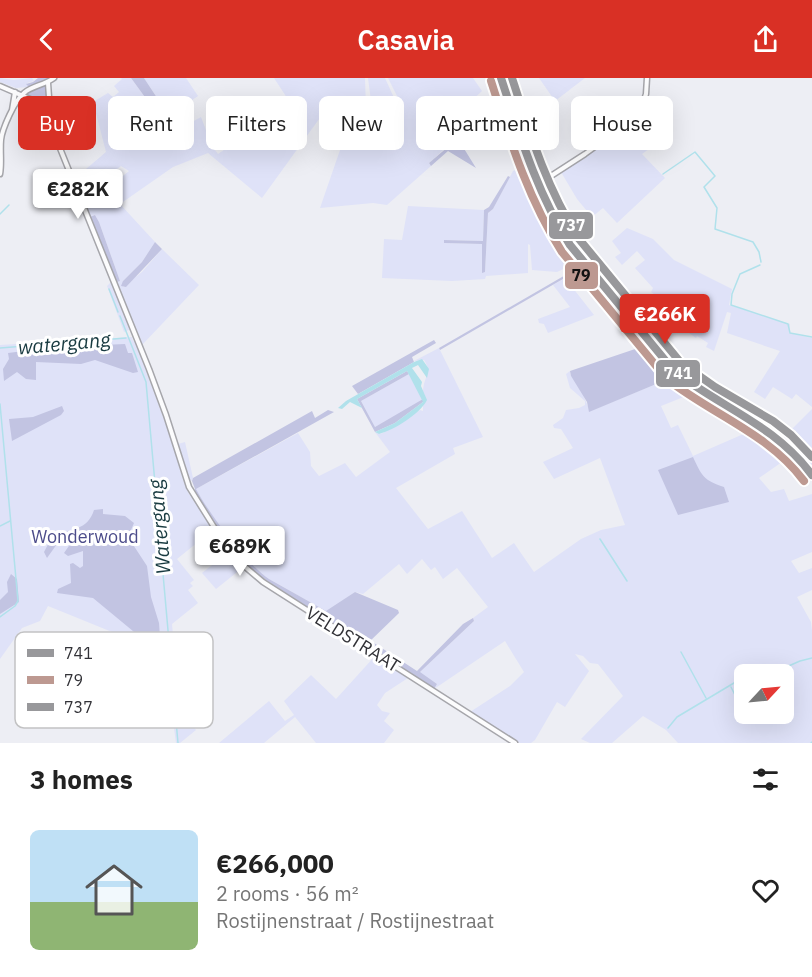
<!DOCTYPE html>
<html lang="en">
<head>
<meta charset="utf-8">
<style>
	:root { --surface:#fff; --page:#f2f2f2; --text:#222; --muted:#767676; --line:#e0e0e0; --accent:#d93025 }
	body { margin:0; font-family:"IBM Plex Sans",sans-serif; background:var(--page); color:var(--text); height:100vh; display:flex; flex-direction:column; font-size:22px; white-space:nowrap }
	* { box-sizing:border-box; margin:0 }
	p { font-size:20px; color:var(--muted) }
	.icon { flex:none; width:33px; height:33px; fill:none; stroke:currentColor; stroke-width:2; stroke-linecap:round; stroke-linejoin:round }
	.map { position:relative; height:665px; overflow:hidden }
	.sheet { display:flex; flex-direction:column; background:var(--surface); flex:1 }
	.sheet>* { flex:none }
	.banner { position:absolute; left:18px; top:18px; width:777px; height:54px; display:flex; gap:12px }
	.needle { width:39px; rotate:64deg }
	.buttons { position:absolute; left:734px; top:586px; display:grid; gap:12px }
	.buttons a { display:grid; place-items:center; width:60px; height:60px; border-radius:9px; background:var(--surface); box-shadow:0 6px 24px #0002; font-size:30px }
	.price { position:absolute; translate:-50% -51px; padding:0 14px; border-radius:6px; background:#fff; color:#222; font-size:20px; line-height:39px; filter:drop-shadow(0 2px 3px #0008) }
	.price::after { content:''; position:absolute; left:50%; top:36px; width:18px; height:14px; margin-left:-9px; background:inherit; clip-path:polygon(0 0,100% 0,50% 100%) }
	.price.on { background:var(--accent); color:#fff }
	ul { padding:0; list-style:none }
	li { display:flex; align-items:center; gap:18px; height:150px; padding:0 30px }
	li+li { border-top:2px solid var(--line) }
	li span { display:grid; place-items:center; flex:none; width:168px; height:120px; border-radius:9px; color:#555 }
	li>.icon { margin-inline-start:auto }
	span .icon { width:72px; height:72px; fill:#fffc; stroke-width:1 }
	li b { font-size:26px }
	h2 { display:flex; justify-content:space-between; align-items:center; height:72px; padding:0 30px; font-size:26px }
	.chip { padding:0 21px; border-radius:9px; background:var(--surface); box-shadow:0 6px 24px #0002; font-size:21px; line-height:54px }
	.chip.on { background:var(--accent); color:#fff }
	header { display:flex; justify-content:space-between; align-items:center; height:78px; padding:0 30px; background:var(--accent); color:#fff; font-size:27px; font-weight:600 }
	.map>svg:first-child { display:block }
</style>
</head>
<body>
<header><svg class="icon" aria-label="back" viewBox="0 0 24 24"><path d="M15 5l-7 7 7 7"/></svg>Casavia<svg class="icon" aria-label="share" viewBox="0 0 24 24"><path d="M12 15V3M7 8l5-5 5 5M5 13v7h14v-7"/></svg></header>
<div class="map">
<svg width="812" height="665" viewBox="0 0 812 665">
	<rect width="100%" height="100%" fill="#edeef4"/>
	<path fill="#dfe2f8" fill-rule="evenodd" d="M0,0L14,2L32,0L34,3L27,5L28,9L16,10L0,4Z
		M121,0H131L158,37L126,58L128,63L143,71L201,39L212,68L218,76L291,26L274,0H365L366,32L368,33L372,30L368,0H385L395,22H399L388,0H473L482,13L466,28L478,40L429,85L431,88L387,127L373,125L320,130L349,46L336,45L322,37L262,120L208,75L173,89L120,126L155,164L142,184L123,203V209L142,194L162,171L199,207L142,267L117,204L120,203L99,144L95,137L90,139L86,128L129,93L121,88L105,100L100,96L86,107L79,97L106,74L93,24L108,15L113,19L119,14L114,8L122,1Z
		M144,0H186L198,18L169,38Z
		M539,0H585L555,23Z
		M639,38L660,63L642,76L665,100L617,145L603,130L592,139L577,121L561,94Z
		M524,88L541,129L578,184L557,194L532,192L530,167L528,166V195L486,198L485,201L452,203L382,200L384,161L402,162L408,128L484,132L483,163L444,162V165L483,166L482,194H485L488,135L493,131L513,93Z
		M627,150L653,161L674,182L732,211L729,227L790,246L789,255L812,260V329L796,316L792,321L773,309L765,321L754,314L780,273L727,255L731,235L727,234L714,273L706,269L708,265L697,258L696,260L682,250L679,252L669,246L676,232L651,214L653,210L635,190L645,182L637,173L622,187L615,179L621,175L612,163Z
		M565,200L594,237L548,255L544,246L539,245L538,241L570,229L553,207Z
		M112,203L131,251L124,254L107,208Z
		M132,259L133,263H135L172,363L183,402L189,416L221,462L212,469L203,460L177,481L194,502L190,505L193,508L188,512L198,525L172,546L180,633L196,652L180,665H176L172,635L139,599L117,556L48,528L40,543L22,550L0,581V267Z
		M439,270L483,359L453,370L455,376L396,410L428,451L462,433L492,480L514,465L534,494L581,461L601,452L625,447L600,380L554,401L543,384L573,370L561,351L554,350L553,347L563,340L566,332L579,330L585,327V323L570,310L566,296L570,293L571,298L581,312L590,333L673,299L696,314L661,328L671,350L678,347L693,378L755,351L778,364L792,377L759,400L771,414L784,411L789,423L812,416V474L791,483L799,495L812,490V512L797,519L811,544L812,553V665H678L666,652L643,638L612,665H590L581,661L623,618L598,586L590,585L583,578L575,576L589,593L565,629L557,624L535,662L531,665H520L470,634L510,608L524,594L505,563L434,611L437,606L419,595L474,543L473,540L488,529L457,490L443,501L435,489L431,492L422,481L407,496L399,486L363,516L355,514L326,534C308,522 288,512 269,501C245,485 210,437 196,411L298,355L310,374L311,388L319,398L345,385L356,399L390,374L375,354L379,356L383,355L420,332L423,333C423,325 422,314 424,306C427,295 431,293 424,282L414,283ZM744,597H783V636H744Z
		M409,296L423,321L411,330L375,349L361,323Z
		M812,331V391L801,376L783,360Z
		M185,364L193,400L192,403L188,401L178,366Z
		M230,473L232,477L231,478L241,491L216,511L202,495Z
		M375,578L408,600L385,615L377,627L382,633L390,635L384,643L394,652L384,665H316L295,639L264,665H219L269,623L285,643L294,637L284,623L311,597L336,621Z"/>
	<path fill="#c2c4e2" d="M38,0H50L45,4L50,33L47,34L42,25L28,17V15L32,12L26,6L33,4Z
		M131,0H144L169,38L128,63L126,59L158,37Z
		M456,62L463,69L476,90L448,73L431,88L429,85Z
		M508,98L510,99L493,131L488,135L485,194L482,195V166L444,165V162L483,163L484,132L489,129Z
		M95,137L99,144L120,203L117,204L90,139Z
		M155,164L162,171L126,209L121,208L123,203L142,184Z
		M581,188L582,190L440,272L439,270Z
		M434,262L436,265L412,279L414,284L358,316L352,308Z
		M125,266L128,275H132L138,294L133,295L95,282L81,286L36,284V302L26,301L17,294L4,303L3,291L9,281L8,275L56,269Z
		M644,268L673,299L589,334L587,324L571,298L570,293Z
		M407,293L409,296L361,323L375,349L423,321V324L395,345L375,354L357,321Z
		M62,328L64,333L61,337L12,363L9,341L33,339Z
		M328,332L334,334L196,411C209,435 247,487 269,501C288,512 307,522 326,533L355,514L398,532L399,535L366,567L252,493L223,457L195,416L194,413L195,411L192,403L193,400L312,333L315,340Z
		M693,379C702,398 703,402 724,409L729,424L678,437L658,392Z
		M103,431V436L125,438L134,445L128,459L147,488L151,519L159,545L160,560L155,565L145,563L93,520L57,515L58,511L71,505L70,486L73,485L80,490L83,488V473L68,478L64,475L78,455L67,457L69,462L67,465L57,466L47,480L44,474L53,457C70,452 88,452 94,432Z
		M11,496L17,501L19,524L0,536V522L8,514L7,504Z
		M473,540L474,543L420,594L437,606L434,611L370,569L374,565L417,593L463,546Z"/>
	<path fill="#b0e1eb" d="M422,281L429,291L427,300L418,287L412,290L422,304L421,308L427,322C420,336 394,352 379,356L375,354L395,345L423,324L407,293L357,321L362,330L350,324L342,331L338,330L346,323L414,284Z"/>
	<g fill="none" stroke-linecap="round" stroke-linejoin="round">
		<path stroke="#b0e1eb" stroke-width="1.5" d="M663,96L695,74L715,98L704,109L717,130L715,151L753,164L759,174L761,184
			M0,136L9,127
			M760,187L740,196L732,216L731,227L788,246L790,255L812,259
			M109,211L118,234
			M120,238L146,304L178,665
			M0,270L126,260
			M0,326L18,523L15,528L0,539
			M0,448L10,443
			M600,461L627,503
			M681,574L706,620
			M784,590L800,583L812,580
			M747,597L780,591
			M731,609L736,619
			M668,650L677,639L744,599
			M811,665L812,664"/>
		<defs>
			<path id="minor" d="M501,0C520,57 535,116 570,167L674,293C717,330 782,347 812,397
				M48,5L49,19L59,60
				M0,8L37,24L49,43L149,291L166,337L189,409L214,449L243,487L263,504L515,665
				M12,32L15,14
				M0,96C2,85 0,74 1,62C2,51 15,22 24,15C31,8 45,7 54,0
				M537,107L585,76L639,37L646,16L647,0"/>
		</defs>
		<use href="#minor" stroke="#a6a6ab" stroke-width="7"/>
		<use href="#minor" stroke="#fcfcfd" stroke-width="4"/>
		<defs>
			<path id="bus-1" d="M501,0C520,58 537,115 570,167L674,293C722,330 775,347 812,397"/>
			<path id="bus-2" d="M491,3C510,62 528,121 562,174L667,301C713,337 768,355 804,403"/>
			<path id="bus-3" d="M512,0C530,56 547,111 579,161L681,285L715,309L773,343L791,357L812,379"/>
		</defs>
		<use href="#bus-1" stroke="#fff" stroke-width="12"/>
		<use href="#bus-2" stroke="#fff" stroke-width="12"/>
		<use href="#bus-3" stroke="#fff" stroke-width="12"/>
		<use href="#bus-1" stroke="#98989b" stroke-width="8"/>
		<use href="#bus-2" stroke="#bd9991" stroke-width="8"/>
		<use href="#bus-3" stroke="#98989b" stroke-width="8"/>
	</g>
	<g text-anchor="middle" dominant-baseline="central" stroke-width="6" stroke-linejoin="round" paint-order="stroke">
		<g font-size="18" fill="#4c4c8a" stroke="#fff">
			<text x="85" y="458">Wonderwoud</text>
		</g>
		<g font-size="18" fill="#323237" stroke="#fff">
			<text transform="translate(353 561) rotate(32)">VELDSTRAAT</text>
		</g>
		<g font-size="20" font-style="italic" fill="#183a40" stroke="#fff">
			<text transform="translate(64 265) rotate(-5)">watergang</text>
			<text transform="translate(159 449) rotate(-95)">Watergang</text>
		</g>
	</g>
	<rect x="15" y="554" width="198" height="96" rx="9" fill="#fff" stroke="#c2c2c3" stroke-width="1.5"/>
	<rect x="27" y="571" width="27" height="8" fill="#98989b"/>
	<rect x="27" y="598" width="27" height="8" fill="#bd9991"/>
	<rect x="27" y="625" width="27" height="8" fill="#98989b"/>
	<g font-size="16" fill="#323237">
		<text x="64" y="581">741</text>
		<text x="64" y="608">79</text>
		<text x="64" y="635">737</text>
	</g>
	<g stroke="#fff" stroke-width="2">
		<rect x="548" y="133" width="46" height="29" rx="6" fill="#98989b"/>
		<rect x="564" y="183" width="35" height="29" rx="6" fill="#bd9991"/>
		<rect x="655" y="281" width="46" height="29" rx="6" fill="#98989b"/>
	</g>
	<g font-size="16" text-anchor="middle" font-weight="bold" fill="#fff">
		<text x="571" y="153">737</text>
		<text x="678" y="301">741</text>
	</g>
	<g font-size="16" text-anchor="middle" font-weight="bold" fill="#111">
		<text x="581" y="203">79</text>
	</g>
</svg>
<div class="buttons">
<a><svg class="needle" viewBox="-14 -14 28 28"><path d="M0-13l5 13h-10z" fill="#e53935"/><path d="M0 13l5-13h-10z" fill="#767676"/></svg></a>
</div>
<b class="price" style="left:78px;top:142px">€282K</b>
<b class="price on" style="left:665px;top:267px">€266K</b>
<b class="price" style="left:240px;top:499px">€689K</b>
<div class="banner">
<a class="chip on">Buy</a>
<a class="chip">Rent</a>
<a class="chip">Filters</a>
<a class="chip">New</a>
<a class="chip">Apartment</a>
<a class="chip">House</a>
</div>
</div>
<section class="sheet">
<h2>3 homes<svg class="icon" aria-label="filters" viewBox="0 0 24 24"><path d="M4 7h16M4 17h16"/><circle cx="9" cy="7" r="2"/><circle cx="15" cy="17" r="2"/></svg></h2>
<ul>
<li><span style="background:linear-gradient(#bfe0f5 60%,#8fb573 0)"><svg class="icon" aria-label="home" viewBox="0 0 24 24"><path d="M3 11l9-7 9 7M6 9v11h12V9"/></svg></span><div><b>€266,000</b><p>2 rooms · 56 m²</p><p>Rostijnenstraat / Rostijnestraat</p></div><svg class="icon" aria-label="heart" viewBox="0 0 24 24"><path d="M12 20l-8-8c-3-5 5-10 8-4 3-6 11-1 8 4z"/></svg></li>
</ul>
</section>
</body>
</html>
